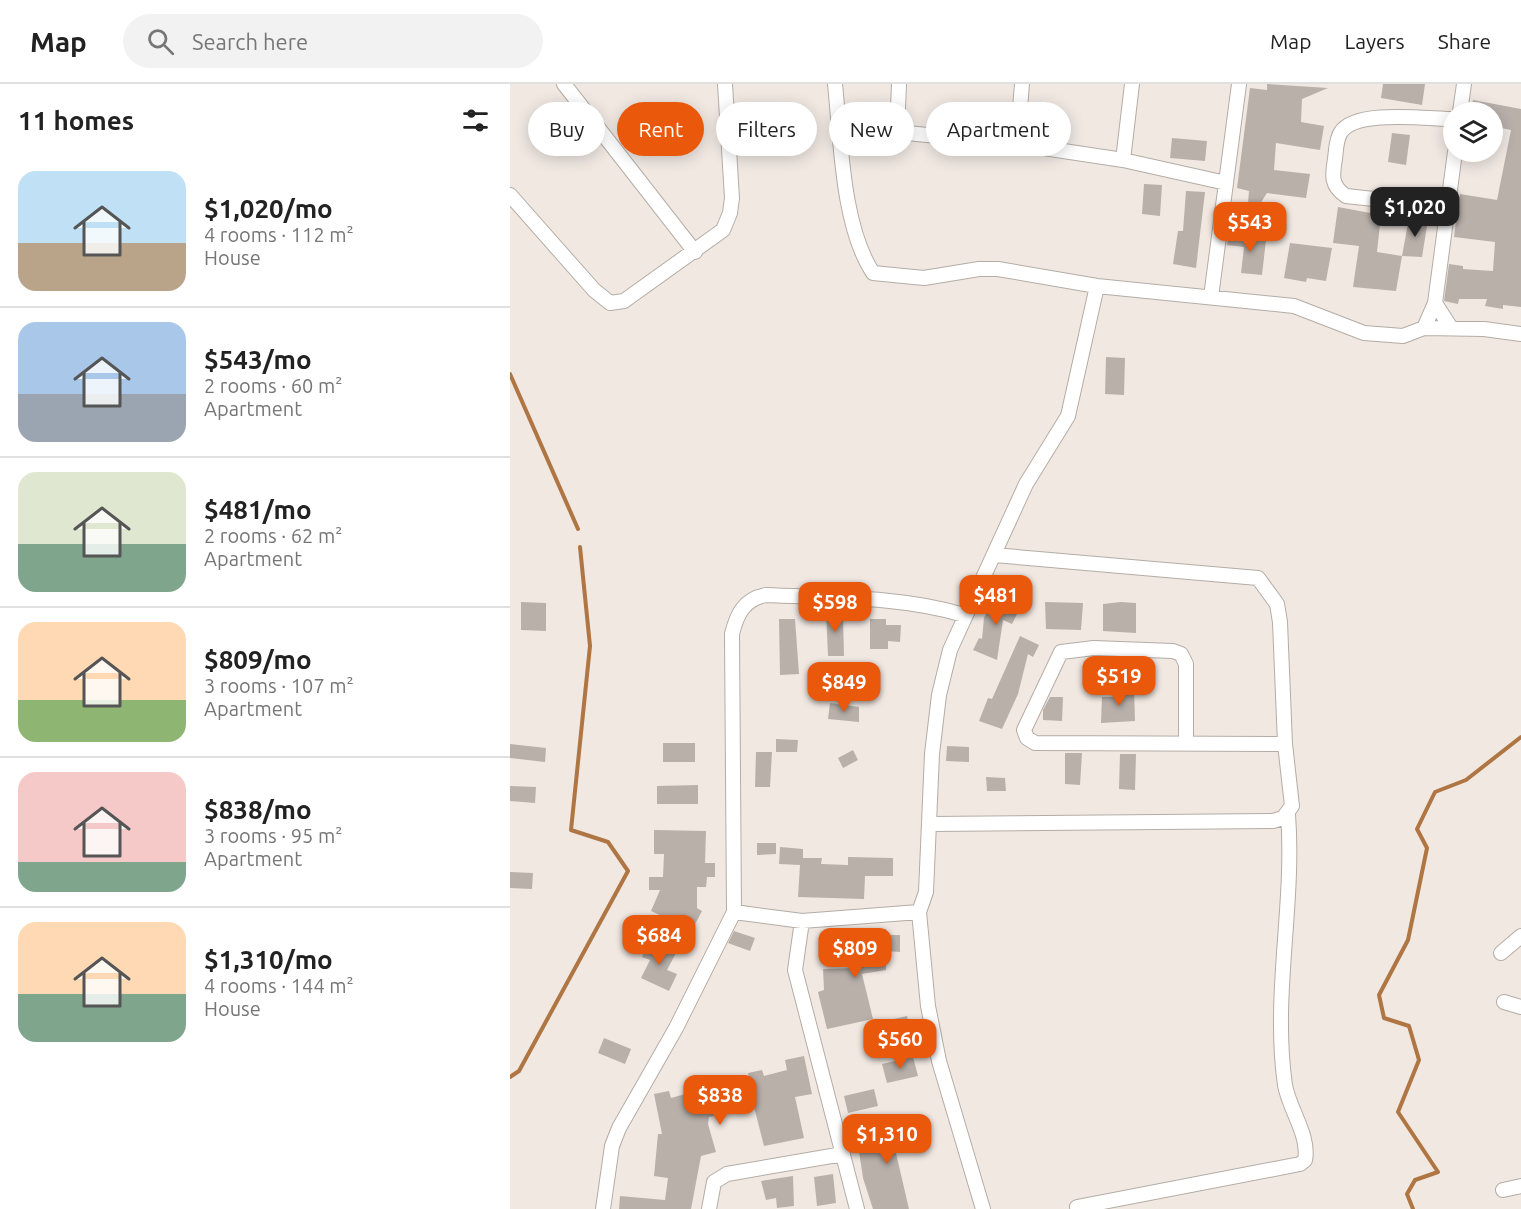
<!DOCTYPE html>
<html lang="en">
<head>
<meta charset="utf-8">
<style>
	:root { --surface:#fff; --page:#f2f2f2; --text:#222; --muted:#767676; --line:#e0e0e0; --accent:#ea580c }
	body { margin:0; font-family:Ubuntu,sans-serif; background:var(--page); color:var(--text); height:100vh; display:flex; flex-direction:column; font-size:22px; white-space:nowrap }
	* { box-sizing:border-box; margin:0 }
	p { font-size:20px; color:var(--muted) }
	.icon { flex:none; width:33px; height:33px; fill:none; stroke:currentColor; stroke-width:2; stroke-linecap:round; stroke-linejoin:round }
	.map { position:relative; flex:1; overflow:hidden }
	.side { display:flex; flex-direction:column; background:var(--surface); width:510px }
	.side>* { flex:none }
	.guide { position:absolute; left:18px; top:18px; width:570px; height:54px; display:flex; gap:12px }
	.tools { position:absolute; left:933px; top:18px; display:grid; gap:12px }
	.tools a { display:grid; place-items:center; width:60px; height:60px; border-radius:50%; background:var(--surface); box-shadow:0 3px 15px #0003; font-size:30px }
	.price { position:absolute; translate:-50% -51px; padding:0 14px; border-radius:12px; background:var(--accent); color:#fff; font-size:20px; line-height:39px; filter:drop-shadow(0 2px 3px #0008) }
	.price::after { content:''; position:absolute; left:50%; top:36px; width:18px; height:14px; margin-left:-9px; background:inherit; clip-path:polygon(0 0,100% 0,50% 100%) }
	.price.current { background:#222; color:#fff }
	ul { padding:0; list-style:none }
	li { display:flex; align-items:center; gap:18px; height:150px; padding:0 18px }
	li+li { border-top:2px solid var(--line) }
	li span { display:grid; place-items:center; flex:none; width:168px; height:120px; border-radius:18px; color:#555 }
	li>.icon { margin-inline-start:auto }
	span .icon { width:72px; height:72px; fill:#fffc; stroke-width:1 }
	li b { font-size:26px }
	h2 { display:flex; justify-content:space-between; align-items:center; height:72px; padding:0 18px; font-size:26px }
	.tag { padding:0 21px; border-radius:27px; background:var(--surface); box-shadow:0 3px 15px #0003; font-size:21px; line-height:54px }
	.tag.current { background:var(--accent); color:#fff }
	header { display:flex; align-items:center; gap:36px; box-sizing:border-box; height:84px; padding:0 30px; background:var(--surface); border-bottom:2px solid var(--line) }
	header strong { font-size:28px }
	nav { display:flex; gap:33px; margin-inline-start:auto; font-size:21px }
	.search { width:420px; height:54px; background:var(--page); display:flex; align-items:center; gap:15px; box-sizing:border-box; padding:0 21px; border-radius:33px; color:var(--muted); font-size:22px }
	main { display:flex; flex:1; min-height:0 }
	.map>svg:first-child { display:block }
</style>
</head>
<body>
<header>
<strong>Map</strong>
<div class="search"><svg class="icon" aria-label="search" viewBox="0 0 24 24"><circle cx="10" cy="10" r="6"/><path d="M15 15l6 6"/></svg>Search here</div>
<nav><a>Map</a><a>Layers</a><a>Share</a></nav>
</header>
<main>
<section class="side">
<h2>11 homes<svg class="icon" aria-label="filters" viewBox="0 0 24 24"><path d="M4 7h16M4 17h16"/><circle cx="9" cy="7" r="2"/><circle cx="15" cy="17" r="2"/></svg></h2>
<ul>
<li><span style="background:linear-gradient(#bfe0f5 60%,#b9a48a 0)"><svg class="icon" aria-label="home" viewBox="0 0 24 24"><path d="M3 11l9-7 9 7M6 9v11h12V9"/></svg></span><div><b>$1,020/mo</b><p>4 rooms · 112 m²</p><p>House</p></div></li>
<li><span style="background:linear-gradient(#a9c7e8 60%,#9aa5b1 0)"><svg class="icon" aria-label="home" viewBox="0 0 24 24"><path d="M3 11l9-7 9 7M6 9v11h12V9"/></svg></span><div><b>$543/mo</b><p>2 rooms · 60 m²</p><p>Apartment</p></div></li>
<li><span style="background:linear-gradient(#dfe7d0 60%,#7fa58c 0)"><svg class="icon" aria-label="home" viewBox="0 0 24 24"><path d="M3 11l9-7 9 7M6 9v11h12V9"/></svg></span><div><b>$481/mo</b><p>2 rooms · 62 m²</p><p>Apartment</p></div></li>
<li><span style="background:linear-gradient(#ffd9b3 65%,#8fb573 0)"><svg class="icon" aria-label="home" viewBox="0 0 24 24"><path d="M3 11l9-7 9 7M6 9v11h12V9"/></svg></span><div><b>$809/mo</b><p>3 rooms · 107 m²</p><p>Apartment</p></div></li>
<li><span style="background:linear-gradient(#f6c9c9 75%,#7fa58c 0)"><svg class="icon" aria-label="home" viewBox="0 0 24 24"><path d="M3 11l9-7 9 7M6 9v11h12V9"/></svg></span><div><b>$838/mo</b><p>3 rooms · 95 m²</p><p>Apartment</p></div></li>
<li><span style="background:linear-gradient(#ffd9b3 60%,#7fa58c 0)"><svg class="icon" aria-label="home" viewBox="0 0 24 24"><path d="M3 11l9-7 9 7M6 9v11h12V9"/></svg></span><div><b>$1,310/mo</b><p>4 rooms · 144 m²</p><p>House</p></div></li>
</ul>
</section>
<div class="map">
<svg width="1011" height="1125" viewBox="0 0 1011 1125">
	<rect width="100%" height="100%" fill="#f1e8e2"/>
	<g fill="none" stroke-linecap="round" stroke-linejoin="round">
		<path stroke="#af7543" stroke-width="4" d="M0,290L68,445
			M0,993L9,987L118,787L98,758L61,746L80,562L70,463
			M903,1125L897,1110L905,1096L928,1088L888,1028L909,976L899,942L874,934L869,911L898,856L917,764L907,745L925,708L956,696L1011,653"/>
	</g>
	<path fill="#b9b0aa" d="M757,0L818,4L792,15L791,38L814,42L810,66L766,59L764,86L800,90L796,114L757,109L750,120L738,119L739,107L727,104L740,4L757,6Z
		M873,0H915L912,21L871,14Z
		M963,16L1011,25V223L993,221V225L975,222L977,215H949L948,220L934,217L939,180L953,182V185L983,187L985,158L944,153L947,129L950,110L987,116L1001,46L982,42V28H961Z
		M882,49L900,51L896,81L878,78Z
		M662,54L697,57L695,77L660,74Z
		M634,100L652,101L650,132L632,130Z
		M676,107L695,108L686,184L663,180L668,147H673Z
		M828,123L871,131L867,168L892,172L886,207L843,203L849,162L823,159Z
		M899,134L918,136L912,173L892,172Z
		M719,149L730,150V153L756,156L752,191L731,189L734,163L717,161Z
		M780,159L822,164L816,197L797,194L796,198L774,194Z
		M596,273L615,274L614,311L595,310Z
		M486,510L511,522L502,540L493,536L487,576L463,566L469,554L472,555L474,534Z
		M11,518L36,519V547L11,546Z
		M535,518L573,519L571,546L536,545Z
		M611,518L626,519V549L593,547V520Z
		M316,526H330V533H333L334,572H318Z
		M269,535H285L289,590L270,591Z
		M360,535H376V541H391L390,558L378,557V565H360Z
		M510,552L529,561L523,573L518,570L508,610L492,645L469,637L478,614L482,615Z
		M609,603L624,604L625,637L591,639L592,613H608Z
		M540,613H553L552,637L533,636V626Z
		M320,619L349,623V638L318,635Z
		M266,655L288,656L287,668H266Z
		M153,659H185V678H153Z
		M0,660L36,664L35,678L0,674Z
		M437,662L459,663V678L436,677Z
		M343,666L348,676L333,684L328,674Z
		M246,668H262L260,703H245Z
		M555,669H572L570,701L555,700Z
		M610,670H626L625,706L609,705Z
		M476,693L495,694L496,707H477Z
		M188,701V720H147V702Z
		M0,702L26,703L25,719L0,717Z
		M144,746L196,747L195,779H205V793H197L196,803H187V824L192,827L182,846L141,827L150,806H139V793H153L154,770H144Z
		M247,759H266V770L247,771Z
		M270,763L293,765V774H312L311,780L338,781V773L383,774V792H355L354,815L288,813L290,781L269,780Z
		M0,788L23,789L22,805L0,804Z
		M335,845H376V851H390V868L376,867V886L352,890L363,935L317,945L308,908L314,906L313,885L350,884L351,886L350,854H335Z
		M224,847L245,854L240,867L218,859Z
		M139,857L167,867L157,886L167,890L159,907L131,894L140,876L132,873Z
		M397,932L401,948L367,956L363,940Z
		M94,954L121,965L115,980L88,969Z
		M294,972L302,1010L285,1013L294,1054L254,1062L244,1023L199,1033L198,1040L206,1068L191,1072L181,1125H109L110,1112L155,1116L158,1094L144,1092L148,1050H152L144,1010L159,1007L161,1014L193,1005L192,998L210,994L211,1000L239,994L238,989L252,986L254,992L277,986L275,976Z
		M403,973L408,992L377,999L372,980Z
		M364,1005L368,1022L338,1029L334,1012Z
		M417,1040L421,1055L385,1065L399,1125H363L353,1094L347,1054Z
		M323,1090L326,1119L307,1122L304,1093Z
		M283,1092L284,1122L267,1124L266,1114L256,1116L251,1097Z"/>
	<g fill="none" stroke-linecap="round" stroke-linejoin="round">
		<defs>
			<path id="minor" d="M54,0L185,168
				M325,0C331,57 332,142 363,189L414,194L469,185H488L587,202L784,222L854,249L893,252L914,244L974,245L1011,250
				M512,0L507,60L613,76L716,99
				M950,28L954,0
				M330,45L387,48L507,60
				M387,48L389,0
				M613,76L622,0
				M0,111L84,206L100,219L114,217L213,146L220,129L222,114L215,0
				M938,123L836,112C821,102 822,92 825,75C826,67 826,55 831,48C846,25 918,35 944,35
				M701,213L729,0
				M925,219L941,244
				M914,244L925,219L945,68
				M676,659V580L671,570L663,567L584,564L551,568L514,646L517,654L525,659L775,660
				M421,740L763,737L773,734L782,722L775,660L770,538L767,520L748,494L484,471
				M224,828L222,550C227,530 234,515 256,511C322,514 390,512 454,531
				M409,828L416,808L422,670L429,611L440,566L516,400L558,332L587,202
				M292,837L285,886L347,1125
				M991,869L1011,852
				M994,918L1011,923
				M993,1106L1011,1102
				M567,1123L790,1080L795,1076C800,1052 779,1025 775,1001C762,911 785,820 778,730
				M93,1125L102,1062L109,1044L166,944L224,828L292,837L409,828L418,922L429,977L473,1125
				M199,1125L204,1098L217,1090L333,1070"/>
		</defs>
		<use href="#minor" stroke="#b4aca5" stroke-width="16"/>
		<use href="#minor" stroke="#fff" stroke-width="14"/>
	</g>
</svg>
<div class="tools">
<a><svg class="icon" aria-label="layers" viewBox="0 0 24 24"><path d="M12 4l9 5-9 5-9-5zM3 14l9 5 9-5"/></svg></a>
</div>
<b class="price current" style="left:905px;top:154px">$1,020</b>
<b class="price" style="left:740px;top:169px">$543</b>
<b class="price" style="left:486px;top:542px">$481</b>
<b class="price" style="left:325px;top:549px">$598</b>
<b class="price" style="left:609px;top:623px">$519</b>
<b class="price" style="left:334px;top:629px">$849</b>
<b class="price" style="left:149px;top:882px">$684</b>
<b class="price" style="left:345px;top:895px">$809</b>
<b class="price" style="left:390px;top:986px">$560</b>
<b class="price" style="left:210px;top:1042px">$838</b>
<b class="price" style="left:377px;top:1081px">$1,310</b>
<div class="guide">
<a class="tag">Buy</a>
<a class="tag current">Rent</a>
<a class="tag">Filters</a>
<a class="tag">New</a>
<a class="tag">Apartment</a>
</div>
</div>
</main>
</body>
</html>
